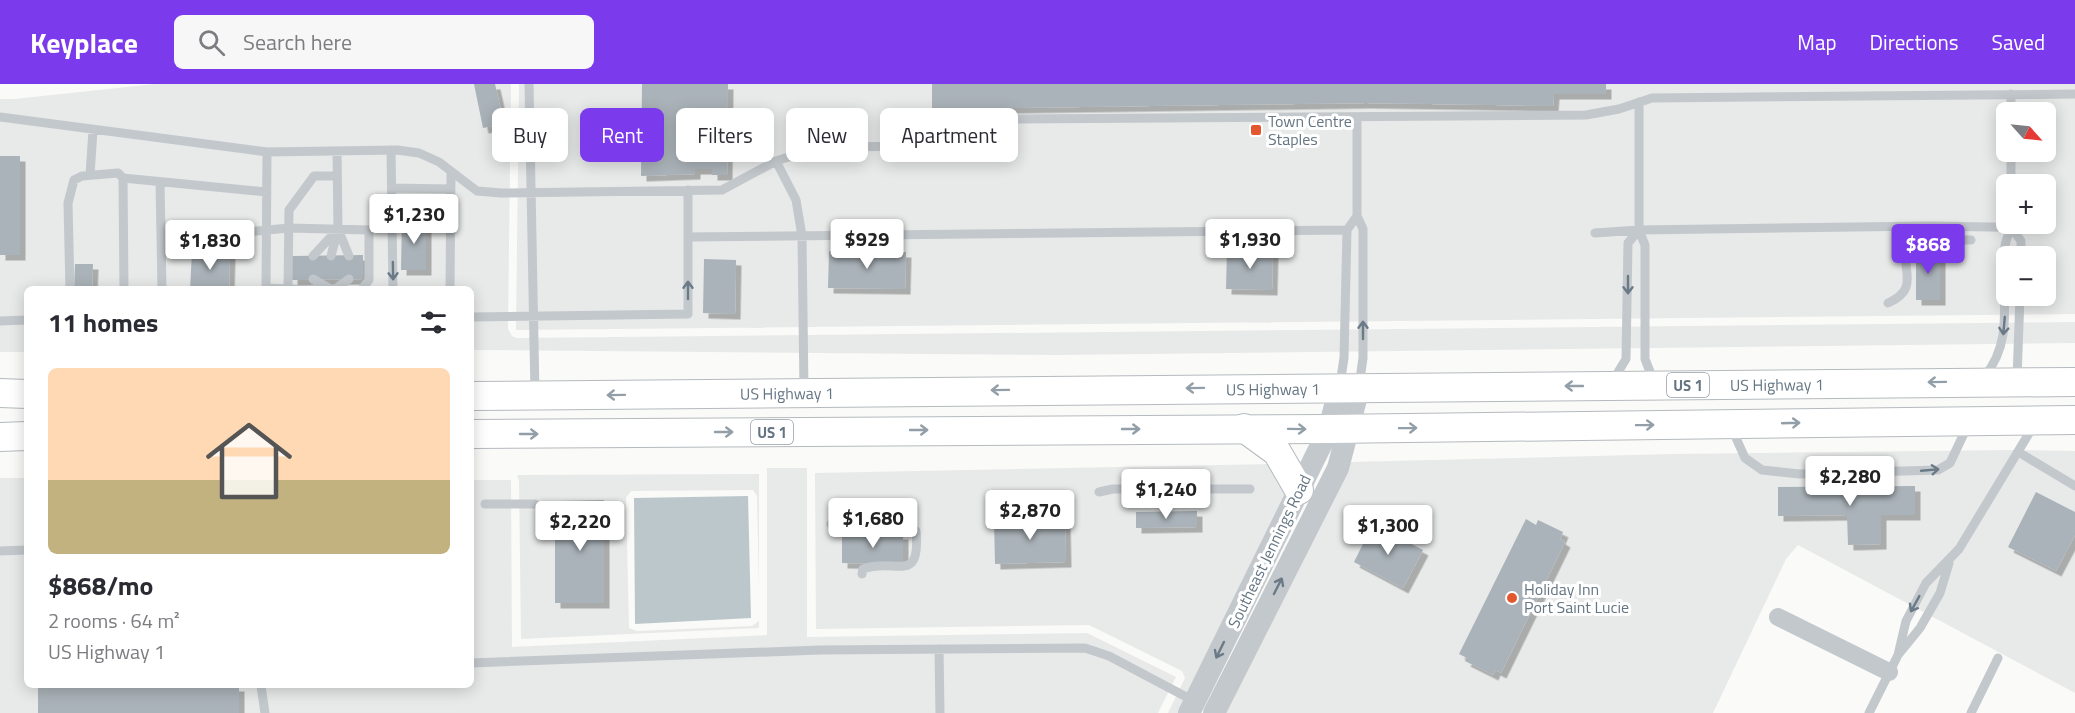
<!DOCTYPE html>
<html lang="en">
<head>
<meta charset="utf-8">
<style>
	:root { --surface:#fff; --page:#f7f7f7; --text:#2b2b33; --muted:#7c7c81; --line:#e1e1e2; --accent:#7c3aed }
	body { margin:0; font-family:"Titillium Web",sans-serif; background:var(--page); color:var(--text); height:100vh; display:flex; flex-direction:column; font-size:22px; white-space:nowrap }
	* { box-sizing:border-box; margin:0 }
	p { font-size:20px; color:var(--muted) }
	.icon { flex:none; width:33px; height:33px; fill:none; stroke:currentColor; stroke-width:2; stroke-linecap:round; stroke-linejoin:round }
	.map { position:relative; flex:1; overflow:hidden }
	.sheet { position:absolute; left:24px; top:202px; width:450px; height:402px; display:flex; flex-direction:column; background:var(--surface); border-radius:9px; box-shadow:0 3px 15px #0003 }
	.sheet>* { flex:none }
	.banner { position:absolute; left:492px; top:24px; width:570px; height:54px; display:flex; gap:12px }
	.needle { width:39px; rotate:117deg }
	.tools { position:absolute; left:1996px; top:18px; display:grid; gap:12px }
	.tools a { display:grid; place-items:center; width:60px; height:60px; border-radius:9px; background:var(--surface); box-shadow:0 3px 15px #0003; font-size:30px }
	.price { position:absolute; translate:-50% -51px; padding:0 14px; border-radius:6px; background:#fff; color:#222; font-size:20px; line-height:39px; filter:drop-shadow(0 2px 3px #0008) }
	.price::after { content:''; position:absolute; left:50%; top:36px; width:18px; height:14px; margin-left:-9px; background:inherit; clip-path:polygon(0 0,100% 0,50% 100%) }
	.price.current { background:var(--accent); color:#fff }
	ul { padding:0; list-style:none }
	li { display:grid; align-content:center; gap:12px; height:318px; padding:0 24px }
	li+li { border-top:2px solid var(--line) }
	li span { display:grid; place-items:center; height:186px; border-radius:9px; color:#555 }
	li>.icon { margin-inline-start:auto }
	span .icon { width:108px; height:108px; fill:#fffc; stroke-width:1 }
	li b { font-size:26px }
	h2 { display:flex; justify-content:space-between; align-items:center; height:72px; padding:0 24px; font-size:26px }
	.pill { padding:0 21px; border-radius:9px; background:var(--surface); box-shadow:0 3px 15px #0003; font-size:21px; line-height:54px }
	.pill.current { background:var(--accent); color:#fff }
	header { display:flex; align-items:center; gap:36px; box-sizing:border-box; height:84px; padding:0 30px; background:var(--accent); color:#fff }
	header strong { font-size:28px }
	nav { display:flex; gap:33px; margin-inline-start:auto; font-size:21px }
	.search { width:420px; height:54px; background:var(--page); display:flex; align-items:center; gap:15px; box-sizing:border-box; padding:0 21px; border-radius:9px; color:var(--muted); font-size:22px }
	.map>svg:first-child { display:block }
</style>
</head>
<body>
<header>
<strong>Keyplace</strong>
<div class="search"><svg class="icon" aria-label="search" viewBox="0 0 24 24"><circle cx="10" cy="10" r="6"/><path d="M15 15l6 6"/></svg>Search here</div>
<nav><a>Map</a><a>Directions</a><a>Saved</a></nav>
</header>
<div class="map">
<svg width="2075" height="629" viewBox="0 0 2075 629">
	<defs>
		<filter id="shadow"><feDropShadow dx="5.5" dy="5.5" stdDeviation="0" flood-color="#0004"/></filter>
	</defs>
	<rect width="100%" height="100%" fill="#fafaf8"/>
	<path fill="#e8e9e9" fill-rule="evenodd" d="M155,0H511L508,245L512,252L517,254L2075,238V259L1060,271L471,266V206H27V268H0V15H14Z
		M519,0H2075V230L516,246ZM2007,28H2046V68H2007ZM2007,100H2046V140H2007ZM2007,172H2046V212H2007Z
		M2012,366L2075,367V609L1798,461L1786,475L1713,629H1224L1349,378L1673,370Z
		M1276,380L1289,406L1179,629H1168L1185,594L1182,587L1089,541L816,545L815,389Z
		M767,384H807V553L1087,549L1176,593L1158,629H0V394H27V602H471V396H511L512,563L767,551Z
		M759,390V505L757,412L753,406L631,407L626,414L629,544L637,547L752,542L759,537V544L521,555L519,397L517,391Z"/>
	<path fill="#bbc7cb" d="M748,412L751,534L635,540L634,414Z"/>
	<path fill="#aab3b9" filter="url(#shadow)" d="M474,0H495L504,40L483,44Z
		M642,0H728L727,91H712V85H695V90L641,92Z
		M932,0H1606V10H1554L1553,22L1366,19L1011,24L955,49L932,51Z
		M0,72H20V171H0Z
		M402,136L426,137V186H401Z
		M1227,165L1273,166L1272,206L1226,205Z
		M192,167L230,168L229,206H190Z
		M829,167L906,168L905,205L828,204Z
		M1916,167H1940V216H1916Z
		M363,171V195L292,196V172Z
		M704,175L736,176L735,230L703,229Z
		M75,180H93L92,206H74Z
		M1915,402V431H1881V460L1848,461L1847,431L1778,432V403Z
		M2036,408L2075,428V451L2056,487L2008,463Z
		M604,416V519H555V417Z
		M1197,427V443L1136,444V428Z
		M1065,435L1066,478L995,480L994,436Z
		M1526,435L1536,441L1538,436L1563,448L1560,455L1565,458L1501,589L1495,586L1493,591L1465,577L1467,574L1459,570Z
		M1373,440L1423,466L1403,504L1354,478Z
		M842,450H903V480L842,479Z
		M38,602H239V629H38Z"/>
	<g fill="none" stroke-linecap="round" stroke-linejoin="round">
		<defs>
			<g id="primary">
				<path d="M0,309L27,310"/>
				<path id="s1" d="M471,312L2075,298"/>
				<path d="M1244,344L1277,368L1299,406"/>
				<path d="M471,350L1329,345L2075,336"/>
				<path d="M0,353L27,352"/>
			</g>
		</defs>
		<use href="#primary" stroke="#b5babe" stroke-width="30"/>
		<path stroke="#c3c8cc" stroke-width="9" d="M529,0L535,310
			M2011,10V28
			M1639,18V146L1645,161V275L1654,298
			M0,33L267,68L397,66L419,69L439,78L477,107L501,109L722,106L776,77L820,63L938,62L963,57L1008,35L1586,31L1619,25L1652,14L2075,10
			M1357,33V132L1363,145V274L1359,302
			M391,66L393,206
			M2011,68V100
			M776,77L796,116L802,152L804,307
			M90,91L93,46
			M123,94L267,108
			M160,98L162,206
			M392,104L451,105
			M2011,143L2021,157V172
			M1595,149L1639,146L1929,142L2047,144
			M215,151L289,144L369,146V196L361,206
			M688,153L1347,146
			M313,172L338,145L337,67
			M331,172L338,145L349,172
			M313,195L332,206
			M266,204L312,206
			M288,205L289,126L314,92H337
			M70,206L68,119L74,96L82,92L118,89L123,94L124,206
			M266,206L267,68
			M334,206L349,195
			M450,206L451,89
			M1888,219C1924,203 1896,182 1910,160L1925,156H1971
			M471,233L688,230V106
			M0,237L27,236
			M1984,293C2017,254 1999,207 2005,162C2006,154 2011,147 2011,140
			M2017,295L2020,212
			M1612,298L1626,275L1628,159L1639,146
			M1340,300L1344,274L1347,146L1357,132
			M1732,345L1745,374L1762,386L1800,390L1938,386L1950,379L1967,343
			M2020,369L2075,402
			M1099,408L1113,405H1250
			M485,420H535
			M831,440H907L916,447C921,502 895,473 863,485L862,490
			M0,467L27,466
			M939,565L940,629
			M1898,571L1906,537L1926,499L1959,465L2034,341
			M471,579L820,566L1085,564L1109,572L1194,617
			M261,602L265,629
			M1869,629L1898,571L1920,544L1940,509L1949,479
			M1971,629L1998,574"/>
		<path stroke="#c3c8cc" stroke-width="18" d="M1778,533L1889,588"/>
		<path stroke="#c3c8cc" stroke-width="22" d="M1189,629L1329,345L1340,302
			M1214,629L1338,384L1359,304"/>
		<use href="#primary" stroke="#fff" stroke-width="28"/>
	</g>
	<defs><path id="oneway-shaft" d="M-6 0H5M1.5-3L5.5 0L1.5 3" fill="none" stroke-width="1.6" stroke-linecap="round" stroke-linejoin="round" transform="scale(1.5)"/></defs>
	<g stroke="#6a7a87">
		<use href="#oneway-shaft" transform="translate(393 187) rotate(89)"/>
		<use href="#oneway-shaft" transform="translate(1628 201) rotate(90)"/>
		<use href="#oneway-shaft" transform="translate(688 206) rotate(-90)"/>
		<use href="#oneway-shaft" transform="translate(2004 242) rotate(95)"/>
		<use href="#oneway-shaft" transform="translate(1363 246) rotate(-90)"/>
		<use href="#oneway-shaft" transform="translate(1930 386) rotate(-5)"/>
		<use href="#oneway-shaft" transform="translate(1278 502) rotate(-63)"/>
		<use href="#oneway-shaft" transform="translate(1915 520) rotate(119)"/>
		<use href="#oneway-shaft" transform="translate(1220 566) rotate(116)"/>
	</g>
	<g stroke="#939fa8">
		<use href="#oneway-shaft" transform="translate(1937 298) rotate(179)"/>
		<use href="#oneway-shaft" transform="translate(1574 302) rotate(180)"/>
		<use href="#oneway-shaft" transform="translate(1195 304) rotate(179)"/>
		<use href="#oneway-shaft" transform="translate(1000 306) rotate(179)"/>
		<use href="#oneway-shaft" transform="translate(616 311) rotate(179)"/>
		<use href="#oneway-shaft" transform="translate(1791 339) rotate(-2)"/>
		<use href="#oneway-shaft" transform="translate(1645 341) rotate(-1)"/>
		<use href="#oneway-shaft" transform="translate(1408 344) rotate(-1)"/>
		<use href="#oneway-shaft" transform="translate(1131 345)"/>
		<use href="#oneway-shaft" transform="translate(1297 345) rotate(1)"/>
		<use href="#oneway-shaft" transform="translate(919 346)"/>
		<use href="#oneway-shaft" transform="translate(724 348)"/>
		<use href="#oneway-shaft" transform="translate(529 350)"/>
	</g>
	<g fill="#e4572e" stroke="#fff" stroke-width="2">
		<rect x="1250" y="40" width="12" height="12" rx="3"/>
		<circle cx="1512" cy="514" r="6"/>
	</g>
	<g text-anchor="middle" dominant-baseline="central" stroke-width="6" stroke-linejoin="round" paint-order="stroke">
		<g fill="#fff" stroke="#939fa8" stroke-width="1.5">
			<rect x="1667" y="289" width="42" height="24" rx="4.5"/>
			<rect x="751" y="336" width="42" height="24" rx="4.5"/>
		</g>
		<g font-size="15" font-weight="bold" fill="#657683">
			<text x="1688" y="301">US 1</text>
			<text x="772" y="348">US 1</text>
		</g>
		<g font-size="16" fill="#657683" stroke="#fff" text-anchor="start">
			<text x="1268" y="37">Town Centre<tspan x="1268" dy="18">Staples</tspan></text>
			<text x="1524" y="505">Holiday Inn<tspan x="1524" dy="18">Port Saint Lucie</tspan></text>
		</g>
		<g font-size="16" fill="#657683" stroke="#fff">
			<text stroke="none"><textPath href="#s1" startOffset="1306">US Highway 1</textPath></text>
			<text stroke="none"><textPath href="#s1" startOffset="802">US Highway 1</textPath></text>
			<text stroke="none"><textPath href="#s1" startOffset="316">US Highway 1</textPath></text>
			<text transform="translate(1269 467) rotate(-64)">Southeast Jennings Road</text>
		</g>
	</g>
</svg>
<div class="tools">
<a><svg class="needle" viewBox="-14 -14 28 28"><path d="M0-13l5 13h-10z" fill="#e53935"/><path d="M0 13l5-13h-10z" fill="#7c7c81"/></svg></a>
<a>+</a>
<a>−</a>
</div>
<b class="price" style="left:414px;top:161px">$1,230</b>
<b class="price" style="left:867px;top:186px">$929</b>
<b class="price" style="left:1250px;top:186px">$1,930</b>
<b class="price" style="left:210px;top:187px">$1,830</b>
<b class="price current" style="left:1928px;top:191px">$868</b>
<b class="price" style="left:1850px;top:423px">$2,280</b>
<b class="price" style="left:1166px;top:436px">$1,240</b>
<b class="price" style="left:1030px;top:457px">$2,870</b>
<b class="price" style="left:873px;top:465px">$1,680</b>
<b class="price" style="left:580px;top:468px">$2,220</b>
<b class="price" style="left:1388px;top:472px">$1,300</b>
<div class="banner">
<a class="pill">Buy</a>
<a class="pill current">Rent</a>
<a class="pill">Filters</a>
<a class="pill">New</a>
<a class="pill">Apartment</a>
</div>
<section class="sheet">
<h2>11 homes<svg class="icon" aria-label="filters" viewBox="0 0 24 24"><path d="M4 7h16M4 17h16"/><circle cx="9" cy="7" r="2"/><circle cx="15" cy="17" r="2"/></svg></h2>
<ul>
<li><span style="background:linear-gradient(#ffd9b3 60%,#c2b280 0)"><svg class="icon" aria-label="home" viewBox="0 0 24 24"><path d="M3 11l9-7 9 7M6 9v11h12V9"/></svg></span><div><b>$868/mo</b><p>2 rooms · 64 m²</p><p>US Highway 1</p></div></li>
</ul>
</section>
</div>
</body>
</html>
